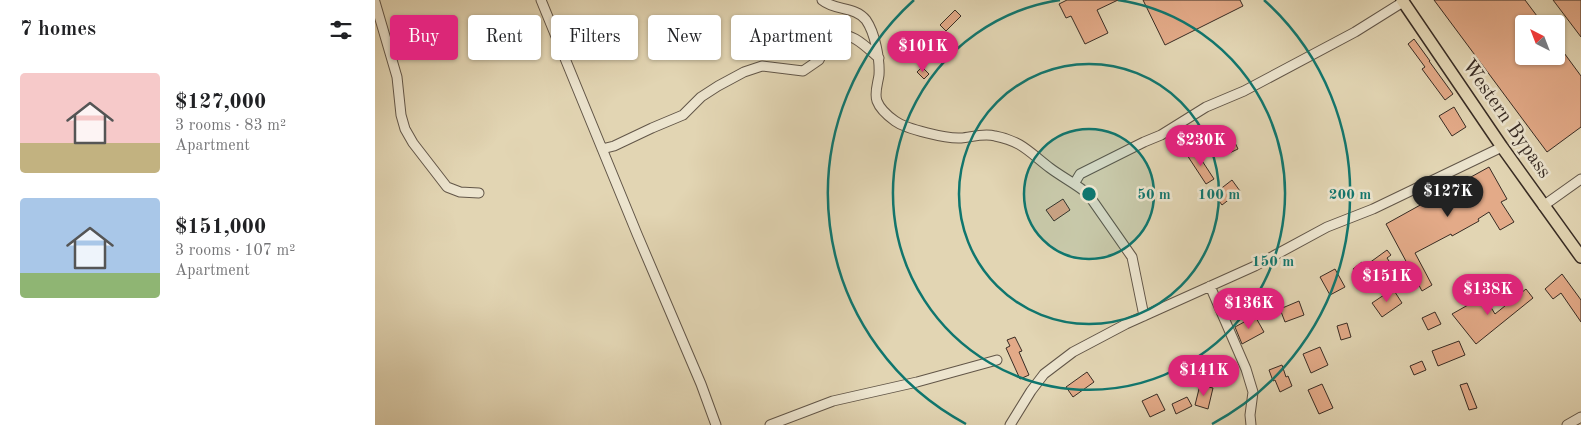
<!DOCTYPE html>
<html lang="en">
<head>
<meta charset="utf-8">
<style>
	:root { --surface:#fff; --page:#f6f6f6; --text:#202124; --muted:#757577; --accent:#db2777 }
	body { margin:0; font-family:"Old Standard TT",serif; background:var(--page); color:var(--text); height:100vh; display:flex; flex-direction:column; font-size:19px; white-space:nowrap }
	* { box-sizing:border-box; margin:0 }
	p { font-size:16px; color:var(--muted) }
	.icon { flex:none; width:28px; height:28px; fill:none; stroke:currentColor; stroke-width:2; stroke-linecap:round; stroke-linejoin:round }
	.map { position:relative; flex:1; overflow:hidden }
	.side { display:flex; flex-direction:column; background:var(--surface); width:375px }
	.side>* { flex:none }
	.top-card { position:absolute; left:15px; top:15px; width:475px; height:45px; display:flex; gap:10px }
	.needle { width:32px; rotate:318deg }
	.tools { position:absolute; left:1140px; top:15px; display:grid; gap:10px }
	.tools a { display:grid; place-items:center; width:50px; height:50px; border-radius:5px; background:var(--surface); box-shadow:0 1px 4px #0004; font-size:25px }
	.price { position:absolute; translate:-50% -42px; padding:0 11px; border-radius:18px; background:var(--accent); color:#fff; font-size:16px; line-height:32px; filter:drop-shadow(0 1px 2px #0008) }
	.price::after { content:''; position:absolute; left:50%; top:30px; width:15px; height:11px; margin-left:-8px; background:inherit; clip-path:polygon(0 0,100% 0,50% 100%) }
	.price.selected { background:#222; color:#fff }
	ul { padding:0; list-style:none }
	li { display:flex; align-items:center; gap:15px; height:125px; padding:0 20px }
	li span { display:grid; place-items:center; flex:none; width:140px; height:100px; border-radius:5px; color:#555 }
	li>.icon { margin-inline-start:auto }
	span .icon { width:60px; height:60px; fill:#fffc; stroke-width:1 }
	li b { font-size:21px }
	h2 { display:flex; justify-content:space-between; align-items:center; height:60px; padding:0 20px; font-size:21px }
	.pill { padding:0 18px; border-radius:5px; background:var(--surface); box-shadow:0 1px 4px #0004; font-size:18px; line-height:45px }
	.pill.selected { background:var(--accent); color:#fff }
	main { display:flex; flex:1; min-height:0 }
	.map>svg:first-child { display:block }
</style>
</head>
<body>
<main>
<section class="side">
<h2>7 homes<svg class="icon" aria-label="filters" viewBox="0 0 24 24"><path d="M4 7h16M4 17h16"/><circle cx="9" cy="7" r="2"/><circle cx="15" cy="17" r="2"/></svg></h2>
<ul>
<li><span style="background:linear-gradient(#f6c9c9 70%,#c2b280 0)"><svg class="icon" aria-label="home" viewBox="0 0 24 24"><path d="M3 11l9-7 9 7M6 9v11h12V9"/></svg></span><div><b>$127,000</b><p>3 rooms · 83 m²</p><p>Apartment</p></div></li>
<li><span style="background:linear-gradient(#a9c7e8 75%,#8fb573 0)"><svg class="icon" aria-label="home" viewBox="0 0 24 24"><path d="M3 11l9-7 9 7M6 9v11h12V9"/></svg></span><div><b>$151,000</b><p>3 rooms · 107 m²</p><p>Apartment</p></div></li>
</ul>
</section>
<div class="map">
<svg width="1206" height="425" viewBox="0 0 1206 425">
	<rect width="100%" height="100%" fill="#e2d5b3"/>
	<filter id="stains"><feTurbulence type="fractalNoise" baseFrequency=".004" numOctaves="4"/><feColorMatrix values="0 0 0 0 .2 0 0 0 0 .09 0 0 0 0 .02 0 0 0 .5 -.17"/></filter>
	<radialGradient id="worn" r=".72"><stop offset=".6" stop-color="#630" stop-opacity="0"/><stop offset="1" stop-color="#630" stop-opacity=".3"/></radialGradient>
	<path fill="#e3aa88" stroke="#382c24" d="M692,0H743L722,10L733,33L710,44L696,16L691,18L684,4Z
		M768,0H865L868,6L790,45Z
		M1059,0H1150L1168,24H1149V56H1181V42L1206,76V127L1172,152Z
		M1178,0H1206V37Z
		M580,10L586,16L571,31L565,25Z
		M1039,39L1055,61H1054L1078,94L1070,100L1047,69L1050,67L1033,44Z
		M547,67L554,74L549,79L542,72Z
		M1079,107L1091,127L1077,136L1064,116Z
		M855,132L863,149L850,155L842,138Z
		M820,150L839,179L831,184L812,155Z
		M1114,167L1132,199L1126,202L1139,222L1125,230L1114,212L1103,219L1104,221L1077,236L1076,234L1040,253L1057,285L1047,291L1011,224Z
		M857,180L865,191L847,205L839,194Z
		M688,199L695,210L679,221L671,210Z
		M1012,250L1016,255L1012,258L1020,270L1008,278L1000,267L985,278L978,269L987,262L990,266Z
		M960,269L970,287L955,295L945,277Z
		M1187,274L1206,300V322L1186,293L1178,299L1170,289Z
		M1018,289L1027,303L1007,317L997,303Z
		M1151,289L1158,298L1101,344L1077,314L1109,296L1120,314Z
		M924,301L929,315L910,322L905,309Z
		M1060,312L1066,324L1053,330L1047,318Z
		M880,316L889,332L867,344L860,327Z
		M972,323L976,337L966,340L962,326Z
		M640,337L647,351L644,352L654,375L645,379L631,348L635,346L632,340Z
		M1084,341L1090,355L1063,366L1057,351Z
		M945,347L953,365L936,373L928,354Z
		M1047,361L1051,370L1039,375L1035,366Z
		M907,365L911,377L913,376L917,386L905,392L900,380L898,381L894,370Z
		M712,372L719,382L698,397L691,387Z
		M1092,383L1102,408L1094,410L1085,385Z
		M947,384L958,408L944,414L933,390Z
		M825,385L838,388L833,409L820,405Z
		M782,394L790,410L775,417L767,401Z
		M812,397L817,406L801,414L797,404Z"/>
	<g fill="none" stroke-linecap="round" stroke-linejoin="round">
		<defs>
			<path id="minor" d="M166,0L262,234L326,384L341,425
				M447,0C460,11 480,6 491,20C500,33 505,59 504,75C503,83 499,93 502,101C505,109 513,116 520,121C531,129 572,139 586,138C597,137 609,133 620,136C647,141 655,153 675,168C687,177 701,184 713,194L757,257L769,316
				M0,2L22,77L26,115L30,129L38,143L72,187L85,192L104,193
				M227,149L239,146L277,128L308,115L326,97L343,86L369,72L387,66L428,71L444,60L451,45L460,35C477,31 492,48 504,58
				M699,184L705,174L769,142L786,135L831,107L869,91L980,32L1028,2
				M1168,206L1206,179
				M835,286L871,369L878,392L875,415L876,425
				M395,425L458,401L542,382L622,360
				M635,425L656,391L669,374L698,352L751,324L880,266L952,227L998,209L1127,147
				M1192,425L1206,417"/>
			<path id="major" d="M1027,0L1127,147L1206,257"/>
		</defs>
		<use href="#minor" stroke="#625648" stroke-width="11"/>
		<use href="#major" stroke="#382c24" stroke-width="14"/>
		<use href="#minor" stroke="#ece4ce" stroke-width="9"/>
		<use href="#major" stroke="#e2d5b3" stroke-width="11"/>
	</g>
	<circle cx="714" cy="194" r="65" fill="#0f766e" fill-opacity=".12"/>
	<g fill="none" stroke="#0f766e" stroke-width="2.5">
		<circle cx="714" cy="194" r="65"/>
		<circle cx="714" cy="194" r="130"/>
		<path d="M743 0A196 196 0 1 1 685 0"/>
		<path d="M591 424A261 261 0 0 1 539 0M889 0A261 261 0 0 1 837 424"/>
	</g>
	<g text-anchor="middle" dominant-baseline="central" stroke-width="5" stroke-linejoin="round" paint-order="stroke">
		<g font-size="20" fill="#382c24" stroke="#ece4ce">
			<text transform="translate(1131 119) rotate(55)">Western Bypass</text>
		</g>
	</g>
	<circle cx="714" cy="194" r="8" fill="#0f766e" stroke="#ece4ce" stroke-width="2.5"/>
	<g font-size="15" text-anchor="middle" font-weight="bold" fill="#0f766e" stroke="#ece4ce" stroke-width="5" stroke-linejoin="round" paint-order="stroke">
		<text x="779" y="199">50 m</text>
		<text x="844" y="199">100 m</text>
		<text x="975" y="199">200 m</text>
		<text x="898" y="266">150 m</text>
	</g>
	<rect width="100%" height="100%" filter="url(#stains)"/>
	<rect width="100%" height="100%" fill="url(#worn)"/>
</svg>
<div class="tools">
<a><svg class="needle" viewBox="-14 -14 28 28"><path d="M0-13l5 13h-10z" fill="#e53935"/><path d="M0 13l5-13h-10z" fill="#757577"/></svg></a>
</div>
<b class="price" style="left:548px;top:73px">$101K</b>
<b class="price" style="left:826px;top:167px">$230K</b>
<b class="price selected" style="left:1073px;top:218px">$127K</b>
<b class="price" style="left:1012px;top:303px">$151K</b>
<b class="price" style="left:1113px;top:316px">$138K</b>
<b class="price" style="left:874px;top:330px">$136K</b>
<b class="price" style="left:829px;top:397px">$141K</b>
<div class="top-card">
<a class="pill selected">Buy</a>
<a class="pill">Rent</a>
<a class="pill">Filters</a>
<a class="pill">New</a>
<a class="pill">Apartment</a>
</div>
</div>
</main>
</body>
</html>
